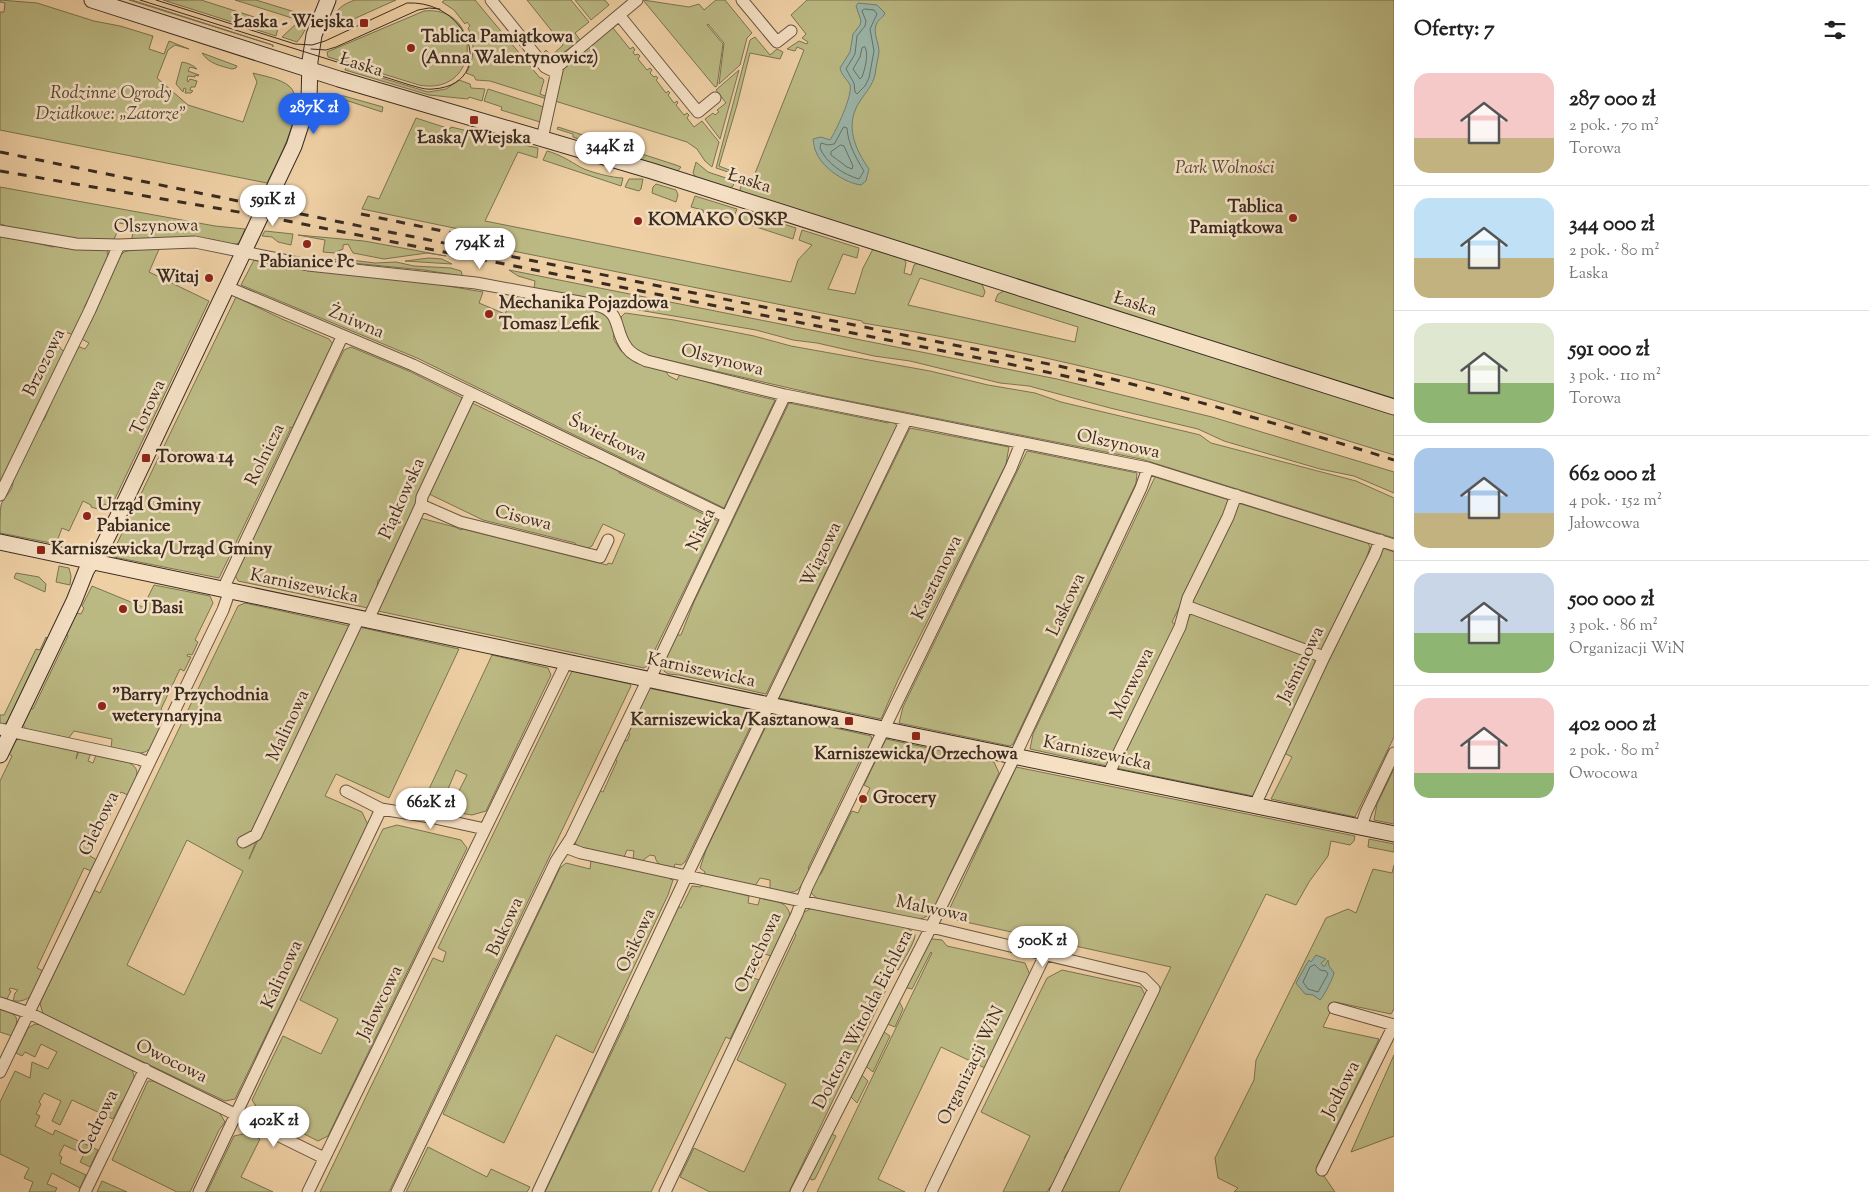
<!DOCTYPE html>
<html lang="pl">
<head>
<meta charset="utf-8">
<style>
	:root { --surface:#fff; --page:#f6f6f6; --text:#222; --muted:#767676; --line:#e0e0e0; --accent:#2563eb }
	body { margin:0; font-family:"Sorts Mill Goudy",serif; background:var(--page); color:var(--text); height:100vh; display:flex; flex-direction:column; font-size:19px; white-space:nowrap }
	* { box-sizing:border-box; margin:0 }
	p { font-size:16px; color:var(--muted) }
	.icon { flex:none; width:28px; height:28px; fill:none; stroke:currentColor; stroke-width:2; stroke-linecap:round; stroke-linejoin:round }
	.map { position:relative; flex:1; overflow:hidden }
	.side { display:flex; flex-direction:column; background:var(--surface); width:475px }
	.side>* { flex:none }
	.price { position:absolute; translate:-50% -42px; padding:0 11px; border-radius:18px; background:#fff; color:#222; font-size:16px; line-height:32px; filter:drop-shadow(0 1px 2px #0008) }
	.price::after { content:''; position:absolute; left:50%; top:30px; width:15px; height:11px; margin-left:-8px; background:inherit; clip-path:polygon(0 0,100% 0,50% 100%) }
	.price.on { background:var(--accent); color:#fff }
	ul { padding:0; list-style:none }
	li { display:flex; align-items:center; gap:15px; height:125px; padding:0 20px }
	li+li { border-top:1px solid var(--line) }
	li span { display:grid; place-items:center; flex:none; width:140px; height:100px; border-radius:15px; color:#555 }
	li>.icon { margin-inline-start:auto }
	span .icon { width:60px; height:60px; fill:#fffc; stroke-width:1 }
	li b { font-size:21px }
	h2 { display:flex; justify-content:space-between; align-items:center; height:60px; padding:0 20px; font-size:21px }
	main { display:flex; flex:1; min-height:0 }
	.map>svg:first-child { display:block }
</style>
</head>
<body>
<main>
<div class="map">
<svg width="1394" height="1192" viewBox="0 0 1394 1192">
	<rect width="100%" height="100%" fill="#efd0a5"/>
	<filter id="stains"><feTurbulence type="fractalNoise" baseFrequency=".004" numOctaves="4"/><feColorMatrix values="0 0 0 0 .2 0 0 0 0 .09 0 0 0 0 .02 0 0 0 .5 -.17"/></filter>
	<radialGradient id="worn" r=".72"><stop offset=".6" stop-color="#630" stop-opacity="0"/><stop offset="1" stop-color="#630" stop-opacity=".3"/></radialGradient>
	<path fill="#bcba84" stroke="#7b7353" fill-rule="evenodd" d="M0,0L37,3L94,21L120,26L153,36L149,49L164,54L169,41L189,49L175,45L168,50L157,78L188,105L243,122L257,82L253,73C264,76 281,79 289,86C310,103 276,164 267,183L0,130V12H4L5,3L0,2Z
		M129,0H132L273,45V47L272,45Z
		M163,0H201L273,23L278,28L276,36Z
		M235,0H256L295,12L293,18H292Z
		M355,0H396L338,26L334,20C336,8 344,4 355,0Z
		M445,0H475L540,78H542L544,80L540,94L548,97L547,99L490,81L476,80L474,76L466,73C475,58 475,43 468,28L470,26L467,22L465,24L454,10L442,2Z
		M527,0H571L589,22L575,33L580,40L555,59H548L543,53L546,50L551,56L563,45Z
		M575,0H605L609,5L591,20Z
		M643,0L689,7L699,4L704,10L716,0H725L752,33L747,38L740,65L719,84L724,43L708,24L707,25L723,44L717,86L715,87Z
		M807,0H1394V399L742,193L740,189L742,184L750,186L804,50L797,47L795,51L787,49L799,41L807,44L808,42L802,38L806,34L791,15Z
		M424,11C484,5 481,97 419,85L328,57L327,52Z
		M620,22L613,28L630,49L633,47L635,50L633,52L635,55L638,54L640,56L638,59L647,70L650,68L652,70L650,73L654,77L656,76L658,78L656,80L666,93L668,91L670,93L668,95L674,103L677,101L678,103L676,105L684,115L687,113L689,115L687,118L694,127L702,121L719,142L712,167L705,161L697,149L687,142L555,101L563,68L598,36Z
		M297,23L307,26L301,37L297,42L282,37Z
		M755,37L770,55L777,49L783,52L780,59L750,53L737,105L719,166L737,173V175L716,168L750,40Z
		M202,53L237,66L236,68L232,69C221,66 209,64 202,53Z
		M182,62C188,63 193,65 197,69L190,67L188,71L199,75L198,76L195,75V77L188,76L187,81L188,82L190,79L197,81L195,87H191L190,90L193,91L191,93H185L186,89L184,88L183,92L176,84Z
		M346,67L428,92L446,89L459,80L470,84L471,88L485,89L482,101L469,97L468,99L429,95L345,70Z
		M739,70L720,139L705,119L713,113L715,115L719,112L717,110L726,103L716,90Z
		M488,89L544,107L540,122L501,110L502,107L484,101Z
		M337,96H344L383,107L382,112L336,97L327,101Z
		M416,118L450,129L451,127L468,131L467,134L470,132L486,136V139L490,140L491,138L538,148L537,158L518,152L485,221L791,282L798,260L812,245L799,240L802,230L859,248L857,258L843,254L828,289L855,294L863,268L873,249L904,258L906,263L904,273L911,275L914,265L918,263L982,284L985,292L983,297L920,278L908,305L1075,342L1078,327L995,301L998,294L1004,291L1394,414V455C1316,431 1238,406 1159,385C1061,360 962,339 863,323L862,321L493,247L459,237V229L362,209L368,196L379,199Z
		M558,127L676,165L681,167L677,172C641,161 606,149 573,137V134L557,129Z
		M547,151C559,154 570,161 580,167C589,172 613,178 623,178L621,186L543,160Z
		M696,162L708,172L735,181L733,186L728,189L697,179L693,173Z
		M629,179H643L641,189L639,191L625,187Z
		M656,184L676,190L678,195L676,202L652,193L653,187Z
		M0,187L215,226L245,229L239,243C231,247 218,240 209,239C183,237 157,240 131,241L135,226L114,222L113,227L117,232L113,242L85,241L7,229L4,225L0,224Z
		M695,196L737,209L733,219L703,212V210L691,207Z
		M742,211L796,228L793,239L738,221Z
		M265,231L293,234L291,245L278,242L272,237L262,236Z
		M0,234L34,240L36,243L53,247L55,246L110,250L107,252L109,260L92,296H90L84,308L86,311L74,335L62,331L56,343L64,352L30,419V422L0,483Z
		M298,235L364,241L446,256L427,253L384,259L353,253L348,244L343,245V249L334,253L323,252L325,240Z
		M141,247H160L149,272L209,301L111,507L104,504L101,510L91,507V505L83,501L69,531L62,528L56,544L0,533C0,525 0,513 1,505C4,496 14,491 13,480L41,421L44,420L50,406L49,404L75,349L80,347L85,349L89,343L78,337L115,261L124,252Z
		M429,258L442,259L452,264L405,261Z
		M311,259L351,260L375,263L396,262L414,266L451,268L461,271L462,274V276L424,270Z
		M254,260L306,270L424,282L483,292L479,303L505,314L513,297L527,300L529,298L601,310L613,323L614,340L621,351L666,372L669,376L677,380L680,374L741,392L775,400L724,508L417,358L241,285Z
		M509,270L1057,379L1212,417L1394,472V493L1354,476L1320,469L1224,441L1198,429L1110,408L1029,386L1000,383L910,361L874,356L817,343L793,340L756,330L615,306L534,289L535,281L518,276Z
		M236,297L282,319L329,339L333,344L292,428L290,427V430L219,578L114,557L112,554Z
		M625,313L674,320L754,336L791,346L930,371L988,385L1035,393L1061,402L1192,433L1200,435L1211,443L1356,481L1394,498V538L1141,459L824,396L637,353L630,345L621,320V317Z
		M351,347L411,372L465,399L380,579L378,580L377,587L368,608L238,581L235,575L344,350Z
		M470,402L587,458L625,462L619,473L718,521L647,666L644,668L378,611L420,518L455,527L461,530L463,529L607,565L608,563L612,564L625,534L603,524L592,546L588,548L576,545L575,543L483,520L427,493Z
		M789,403L888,423L890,421L894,422L897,426L766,694L679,675L668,674L664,671V667L661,666L676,635H681L694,602Z
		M910,428L1009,447L1006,464L898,680L881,719L779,698Z
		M1027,451L1137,473L1136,483L1013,744L1010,746L899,723L903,707Z
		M1155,477L1229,500L1225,515L1172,622L1176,625L1107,766L1030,749L1033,734L1054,690Z
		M1238,503L1368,543L1370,547L1366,560L1323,651L1192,603L1196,590Z
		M1383,548L1394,552V737L1355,817L1271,799L1292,757L1284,753Z
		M59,566L69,568L71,576L70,585L56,582Z
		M16,573L39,577L46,584L45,592L14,578Z
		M154,585L210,596L213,603L195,640L198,642L192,655L188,654L187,656L191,657L184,671L180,669L161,709L164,712L165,719C146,757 153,757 111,748L112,739L74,731L68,739L27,730L23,725L30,708L33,709L68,636L66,634L76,613L81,614L84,608L82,606L92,586L143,607Z
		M245,603L350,626L287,763L249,859L359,627L459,649L389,798L336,774L325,796L362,812L368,825L235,1099L225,1101L43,1014L40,1003L94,890L100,893L238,606ZM187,840L243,871L184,995L127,965Z
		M1191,613L1314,659L1316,663L1253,796L1116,768Z
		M46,637L48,640L9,722L0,725V715H4L36,649L40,650Z
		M492,655L548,668L551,675L486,811L472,815L449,811L467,775L456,770L440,808L422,804Z
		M572,671L630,684L631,686L389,1192H320L433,958L443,962L446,952L438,948Z
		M648,688L758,711L685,862L681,865L675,864L674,868C665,866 656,866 655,856L650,855L642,861L633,859L634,851L627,850L624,857L582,849L575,843V840L599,790L603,792L617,761L613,758L623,740L627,741L630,734L627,732Z
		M772,714L871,736L872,741L867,753L864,752L808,868L810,870C797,895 797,895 770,889V880L760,878L755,886L704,875L705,872L700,868L706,850Z
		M20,739L78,750L76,759L79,751L91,753L88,761L93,763L96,755C107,757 137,759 137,773C137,780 131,788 128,795L121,792L90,856L97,860L91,871L84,868L37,968L43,971C36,987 34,1003 13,1001L15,993L18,990L10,988L9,990L11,991L7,999L0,998V781L12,756L9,754L16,740Z
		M886,739L994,762L999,773L947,880L950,882C942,898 936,916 917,920L818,899L811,893V888L819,874H821L852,811L858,813L870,788L864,785Z
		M1016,767L1355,836L1354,841L1350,845L1331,841L1328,856L1309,882L1296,905L1266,894L1119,1192H1060L1171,967L952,919L949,910Z
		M1394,769V824L1374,820L1377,804Z
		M397,825L461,840L467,848L328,1136L318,1141L259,1111L252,1100L283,1036L321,1054L338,1019L300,1000L383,829Z
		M1369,839L1394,844V852L1368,847Z
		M591,860L671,877L670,879L673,880L668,895L593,1053L556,1035L504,1143L443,1114L560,868L566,863L590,869Z
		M1394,865V1009L1391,1014L1335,1002L1323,1027L1379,1039L1317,1166L1335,1192H1234L1238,1188L1218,1178L1215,1158L1254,1080L1256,1060L1326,918L1348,909L1356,913L1373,869L1392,873Z
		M702,884L749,896L748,903L758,905L760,898C773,901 787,900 790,915L771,956L765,954L754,978L759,980L730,1039L726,1037L651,1192H545L629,1016L626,1013L677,906L681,908L692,886L701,887Z
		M812,908L905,927C908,929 914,931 915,935C916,941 901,964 898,970L896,969L789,1192H710L680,1177L694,1148L744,1172L786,1084L737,1060L796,935L793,932L804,912Z
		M933,939L942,940L947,946L1025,963L1030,975L985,1068L941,1047L878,1179L905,1192H817L932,953L931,952L912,989L903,987L927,940Z
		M1062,970L1141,987L1146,997L1107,1077L1104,1078L1101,1085L1103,1086L1089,1114L1086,1115L1083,1121L1085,1123L1071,1151H1068L1064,1158L1067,1159L1054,1186L1050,1187L1047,1192H1003L1030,1136L981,1112L1047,978Z
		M897,997L903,1009L895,1027L885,1023Z
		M0,1008C19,1015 20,1018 12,1036L0,1032Z
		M35,1024L41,1025L131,1068C138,1082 132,1087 126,1100L122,1101L113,1119L72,1100L60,1125L52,1121L61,1101L44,1093L39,1102L41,1104L36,1114L40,1116L35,1126L53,1135L55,1130L98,1150L90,1167L80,1162L84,1154L64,1145L59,1155L62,1157L60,1163L86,1175L80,1188L52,1173L47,1184L57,1188L55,1192H29L33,1182L24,1178L29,1168L0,1154V1102L15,1071L30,1078L32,1062L48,1069L57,1052L41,1044L35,1057L25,1052L22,1056L16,1053L28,1028Z
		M881,1030L890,1036L873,1072L863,1064Z
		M1394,1055V1136L1351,1152Z
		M861,1074L868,1081L857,1103L849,1095Z
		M148,1081H153L219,1112L225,1122L219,1130L190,1192H177L112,1160Z
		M248,1133L260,1139L241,1177L273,1192H207L234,1136Z
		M830,1133L836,1136L815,1179L812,1180L809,1178Z
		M428,1147L487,1177L491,1169L530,1187L527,1192H406Z
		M102,1181L127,1192H97Z"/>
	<path fill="#9ab6aa" stroke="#747f74" d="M858,3L877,5L885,13C883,18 878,19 876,25C873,33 879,43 879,52C878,59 876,67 875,75C872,86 866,92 860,101C844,125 855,149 869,169L866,181L861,185C845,183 823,168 817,154C814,149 814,144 813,139L821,137L830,140C836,131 853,95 850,85C847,79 841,75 840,68L850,52L853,34L860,25L861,21L856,6Z
		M1316,955L1326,959L1321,963L1323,966H1325L1328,960L1329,966L1334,973C1333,978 1324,996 1320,1000L1313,995L1305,994L1296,983L1309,960L1311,962Z"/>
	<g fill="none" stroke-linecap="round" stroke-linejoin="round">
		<path stroke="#6a7166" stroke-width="1" d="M865,9L874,10L877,14L870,29L874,51L869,78L865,86L857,94L855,92L854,83L846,69L855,54L857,36L865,26L866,21L862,11Z
			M865,47C869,54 865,69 862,77L860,79L853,69L860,57L862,48Z
			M844,127L847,128C848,144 856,158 864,171L859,179C844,175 826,163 820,148L821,143L828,145L834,144Z
			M841,145L844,146L853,166L852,169L847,167L831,155V152Z
			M1315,965L1320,970L1326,971L1328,974L1318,992L1308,989L1303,982L1310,967Z"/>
		<defs>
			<path id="street" d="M491,0L545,67L555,72
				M742,0L777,42L791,31
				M619,15L698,112L715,98
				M542,139L558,66L637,0
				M0,231L76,244L119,245L195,242L308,265L476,283L596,305C623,312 613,330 627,348C632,355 640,358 647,361L785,395L1148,468L1394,545
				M227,287L413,365L727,517
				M0,495L90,310L119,245
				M421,505L460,522L600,557L608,540
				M223,589L342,337
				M1186,606L1324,657
				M368,620L421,505L422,497L471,393
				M650,679L785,395
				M0,729L139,759L149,763
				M1108,775L1180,627L1188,598L1228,517L1236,495
				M346,791L381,809L430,817L485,829
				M1255,805L1324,657L1375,554L1380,540
				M1361,827L1366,812L1394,753
				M243,842L256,835L359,618
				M565,847L581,853L801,901L931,927L1143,978L1154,989L1055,1192
				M0,1003L29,1013L324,1158
				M0,1072L223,610L230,590
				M1322,1170L1394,1025L1334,1008
				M85,1192L145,1069
				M199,1192L381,809
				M308,1192L567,661
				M397,1192L556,861L571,838L648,679
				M538,1192L687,875L906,420
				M665,1192L797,914L807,887L1011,468L1021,443
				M796,1192L931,927L1015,756L1141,488L1148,468
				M931,1192L1045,955"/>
			<path id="secondary" d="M92,0L339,79L652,171L1394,407
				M0,542L916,736L1394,834
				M0,755L74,601L86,571L92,561L98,556L119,514L294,146L309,100L310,61L314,35L328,0"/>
		</defs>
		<use href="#street" stroke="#675543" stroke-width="13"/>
		<use href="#secondary" stroke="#3a2c22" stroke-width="17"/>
		<use href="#street" stroke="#f5e0c4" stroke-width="11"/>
		<use href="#secondary" stroke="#f5e0c4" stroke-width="15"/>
		<path stroke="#3a2c22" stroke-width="1" d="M140,0L410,85C418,87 425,90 433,89C497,85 472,0 407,3L325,41L312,45L295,44L156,0
			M311,49L326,50L336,47L418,10L429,8L440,9"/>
		<path stroke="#3a2c22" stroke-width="3" stroke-dasharray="9 9" stroke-linecap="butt" d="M0,152L384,231L1059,366C1172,393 1283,425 1394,460
			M0,171L262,216L1009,364L1107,385
			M361,214L457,234"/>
	</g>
	<g fill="#8f2418" stroke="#f5e0c4" stroke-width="2">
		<rect x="359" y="18" width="10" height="10" rx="2.5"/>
		<circle cx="411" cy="48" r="5"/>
		<rect x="469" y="115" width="10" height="10" rx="2.5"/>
		<circle cx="1293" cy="218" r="5"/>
		<circle cx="638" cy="221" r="5"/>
		<circle cx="307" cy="244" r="5"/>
		<circle cx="209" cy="278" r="5"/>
		<circle cx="489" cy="314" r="5"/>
		<rect x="141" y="453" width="10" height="10" rx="2.5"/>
		<circle cx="87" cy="516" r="5"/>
		<rect x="36" y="545" width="10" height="10" rx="2.5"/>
		<circle cx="123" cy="609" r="5"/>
		<circle cx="102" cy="706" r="5"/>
		<rect x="844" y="716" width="10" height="10" rx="2.5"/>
		<rect x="911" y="731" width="10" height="10" rx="2.5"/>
		<circle cx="863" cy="799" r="5"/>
	</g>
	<g text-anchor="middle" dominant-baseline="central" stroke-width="5" stroke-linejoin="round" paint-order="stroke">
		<g font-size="18" font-weight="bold" fill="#3a2c22" stroke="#f5e0c4" text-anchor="start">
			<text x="354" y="23" text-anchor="end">Łaska - Wiejska</text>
			<text x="421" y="38">Tablica Pamiątkowa<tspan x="421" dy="21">(Anna Walentynowicz)</tspan></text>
			<text x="474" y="139" text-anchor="middle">Łaska/Wiejska</text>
			<text x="1283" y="208" text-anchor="end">Tablica<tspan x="1283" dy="21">Pamiątkowa</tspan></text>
			<text x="648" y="221">KOMAKO OSKP</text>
			<text x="307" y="263" text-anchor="middle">Pabianice Pc</text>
			<text x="199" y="278" text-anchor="end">Witaj</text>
			<text x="499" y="304">Mechanika Pojazdowa<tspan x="499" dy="21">Tomasz Lefik</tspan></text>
			<text x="156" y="458">Torowa 14</text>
			<text x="97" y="506">Urząd Gminy<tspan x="97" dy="21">Pabianice</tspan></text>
			<text x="51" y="550">Karniszewicka/Urząd Gminy</text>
			<text x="133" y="609">U Basi</text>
			<text x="112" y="696">"Barry" Przychodnia<tspan x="112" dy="21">weterynaryjna</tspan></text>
			<text x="839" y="721" text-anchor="end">Karniszewicka/Kasztanowa</text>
			<text x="916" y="755" text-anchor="middle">Karniszewicka/Orzechowa</text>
			<text x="873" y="799">Grocery</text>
		</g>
		<g font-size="18" fill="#3a2c22" stroke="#f5e0c4">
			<text transform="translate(361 66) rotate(17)">Łaska</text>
			<text transform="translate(749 182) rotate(18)">Łaska</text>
			<text transform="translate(156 227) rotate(-1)">Olszynowa</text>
			<text transform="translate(1135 305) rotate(18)">Łaska</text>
			<text transform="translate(356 323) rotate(23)">Żniwna</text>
			<text transform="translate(722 361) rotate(14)">Olszynowa</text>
			<text transform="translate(45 363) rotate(-64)">Brzozowa</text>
			<text transform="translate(149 408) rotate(-65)">Torowa</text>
			<text transform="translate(607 439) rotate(26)">Świerkowa</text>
			<text transform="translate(1118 445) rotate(12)">Olszynowa</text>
			<text transform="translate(266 455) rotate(-64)">Rolnicza</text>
			<text transform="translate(403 499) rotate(-66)">Piątkowska</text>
			<text transform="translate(523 519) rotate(14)">Cisowa</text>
			<text transform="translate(702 530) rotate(-65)">Niska</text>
			<text transform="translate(822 555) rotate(-64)">Wiązowa</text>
			<text transform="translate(938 578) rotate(-64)">Kasztanowa</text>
			<text transform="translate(304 587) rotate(12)">Karniszewicka</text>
			<text transform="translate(1067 605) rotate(-65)">Laskowa</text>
			<text transform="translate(1302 665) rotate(-64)">Jaśminowa</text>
			<text transform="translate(701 671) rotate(12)">Karniszewicka</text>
			<text transform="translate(1133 684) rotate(-64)">Morwowa</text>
			<text transform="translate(289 726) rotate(-65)">Malinowa</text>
			<text transform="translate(1097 754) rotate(12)">Karniszewicka</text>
			<text transform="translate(100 824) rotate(-64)">Glebowa</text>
			<text transform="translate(932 910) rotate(12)">Malwowa</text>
			<text transform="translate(506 927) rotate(-65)">Bukowa</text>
			<text transform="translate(637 941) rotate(-65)">Osikowa</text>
			<text transform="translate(759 953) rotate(-65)">Orzechowa</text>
			<text transform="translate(283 975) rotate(-65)">Kalinowa</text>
			<text transform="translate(381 1003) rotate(-64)">Jałowcowa</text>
			<text transform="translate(864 1020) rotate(-63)">Doktora Witolda Eichlera</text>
			<text transform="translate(171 1062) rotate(26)">Owocowa</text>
			<text transform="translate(972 1066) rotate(-64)">Organizacji WiN</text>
			<text transform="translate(1342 1090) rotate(-63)">Jodłowa</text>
			<text transform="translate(99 1123) rotate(-64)">Cedrowa</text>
		</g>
		<g font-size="18" font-style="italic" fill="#544836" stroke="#f5e0c4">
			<text x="111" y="94">Rodzinne Ogrody<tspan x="111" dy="21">Działkowe: „Zatorze”</tspan></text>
			<text x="1225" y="169">Park Wolności</text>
		</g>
	</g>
	<rect width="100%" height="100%" filter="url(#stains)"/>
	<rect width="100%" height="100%" fill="url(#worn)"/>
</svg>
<b class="price on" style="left:314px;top:135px">287K zł</b>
<b class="price" style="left:610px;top:174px">344K zł</b>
<b class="price" style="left:273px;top:227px">591K zł</b>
<b class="price" style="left:480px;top:270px">794K zł</b>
<b class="price" style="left:431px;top:830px">662K zł</b>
<b class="price" style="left:1043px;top:968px">500K zł</b>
<b class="price" style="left:274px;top:1148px">402K zł</b>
</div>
<section class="side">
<h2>Oferty: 7<svg class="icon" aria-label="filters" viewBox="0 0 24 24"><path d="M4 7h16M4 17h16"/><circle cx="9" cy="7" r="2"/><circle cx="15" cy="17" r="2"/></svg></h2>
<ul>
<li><span style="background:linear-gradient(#f6c9c9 65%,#c2b280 0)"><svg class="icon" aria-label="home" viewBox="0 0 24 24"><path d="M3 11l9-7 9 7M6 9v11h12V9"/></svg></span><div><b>287 000 zł</b><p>2 pok. · 70 m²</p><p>Torowa</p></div></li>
<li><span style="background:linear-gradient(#bfe0f5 60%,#c2b280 0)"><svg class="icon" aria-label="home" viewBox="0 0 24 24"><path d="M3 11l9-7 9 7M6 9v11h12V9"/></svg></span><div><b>344 000 zł</b><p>2 pok. · 80 m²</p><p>Łaska</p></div></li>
<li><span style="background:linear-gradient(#dfe7d0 60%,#8fb573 0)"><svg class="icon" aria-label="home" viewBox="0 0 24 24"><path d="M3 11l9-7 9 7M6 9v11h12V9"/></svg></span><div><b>591 000 zł</b><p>3 pok. · 110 m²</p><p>Torowa</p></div></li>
<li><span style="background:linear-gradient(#a9c7e8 65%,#c2b280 0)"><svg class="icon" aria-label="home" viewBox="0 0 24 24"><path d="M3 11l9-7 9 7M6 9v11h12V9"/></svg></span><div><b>662 000 zł</b><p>4 pok. · 152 m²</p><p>Jałowcowa</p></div></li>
<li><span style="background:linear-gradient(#c9d6e8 60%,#8fb573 0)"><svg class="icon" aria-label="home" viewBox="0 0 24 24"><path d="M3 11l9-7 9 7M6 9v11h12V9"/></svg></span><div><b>500 000 zł</b><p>3 pok. · 86 m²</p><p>Organizacji WiN</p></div></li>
<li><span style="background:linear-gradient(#f6c9c9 75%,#8fb573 0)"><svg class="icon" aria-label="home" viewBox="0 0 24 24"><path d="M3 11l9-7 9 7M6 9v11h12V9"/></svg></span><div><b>402 000 zł</b><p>2 pok. · 80 m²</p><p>Owocowa</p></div></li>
</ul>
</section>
</main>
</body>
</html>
